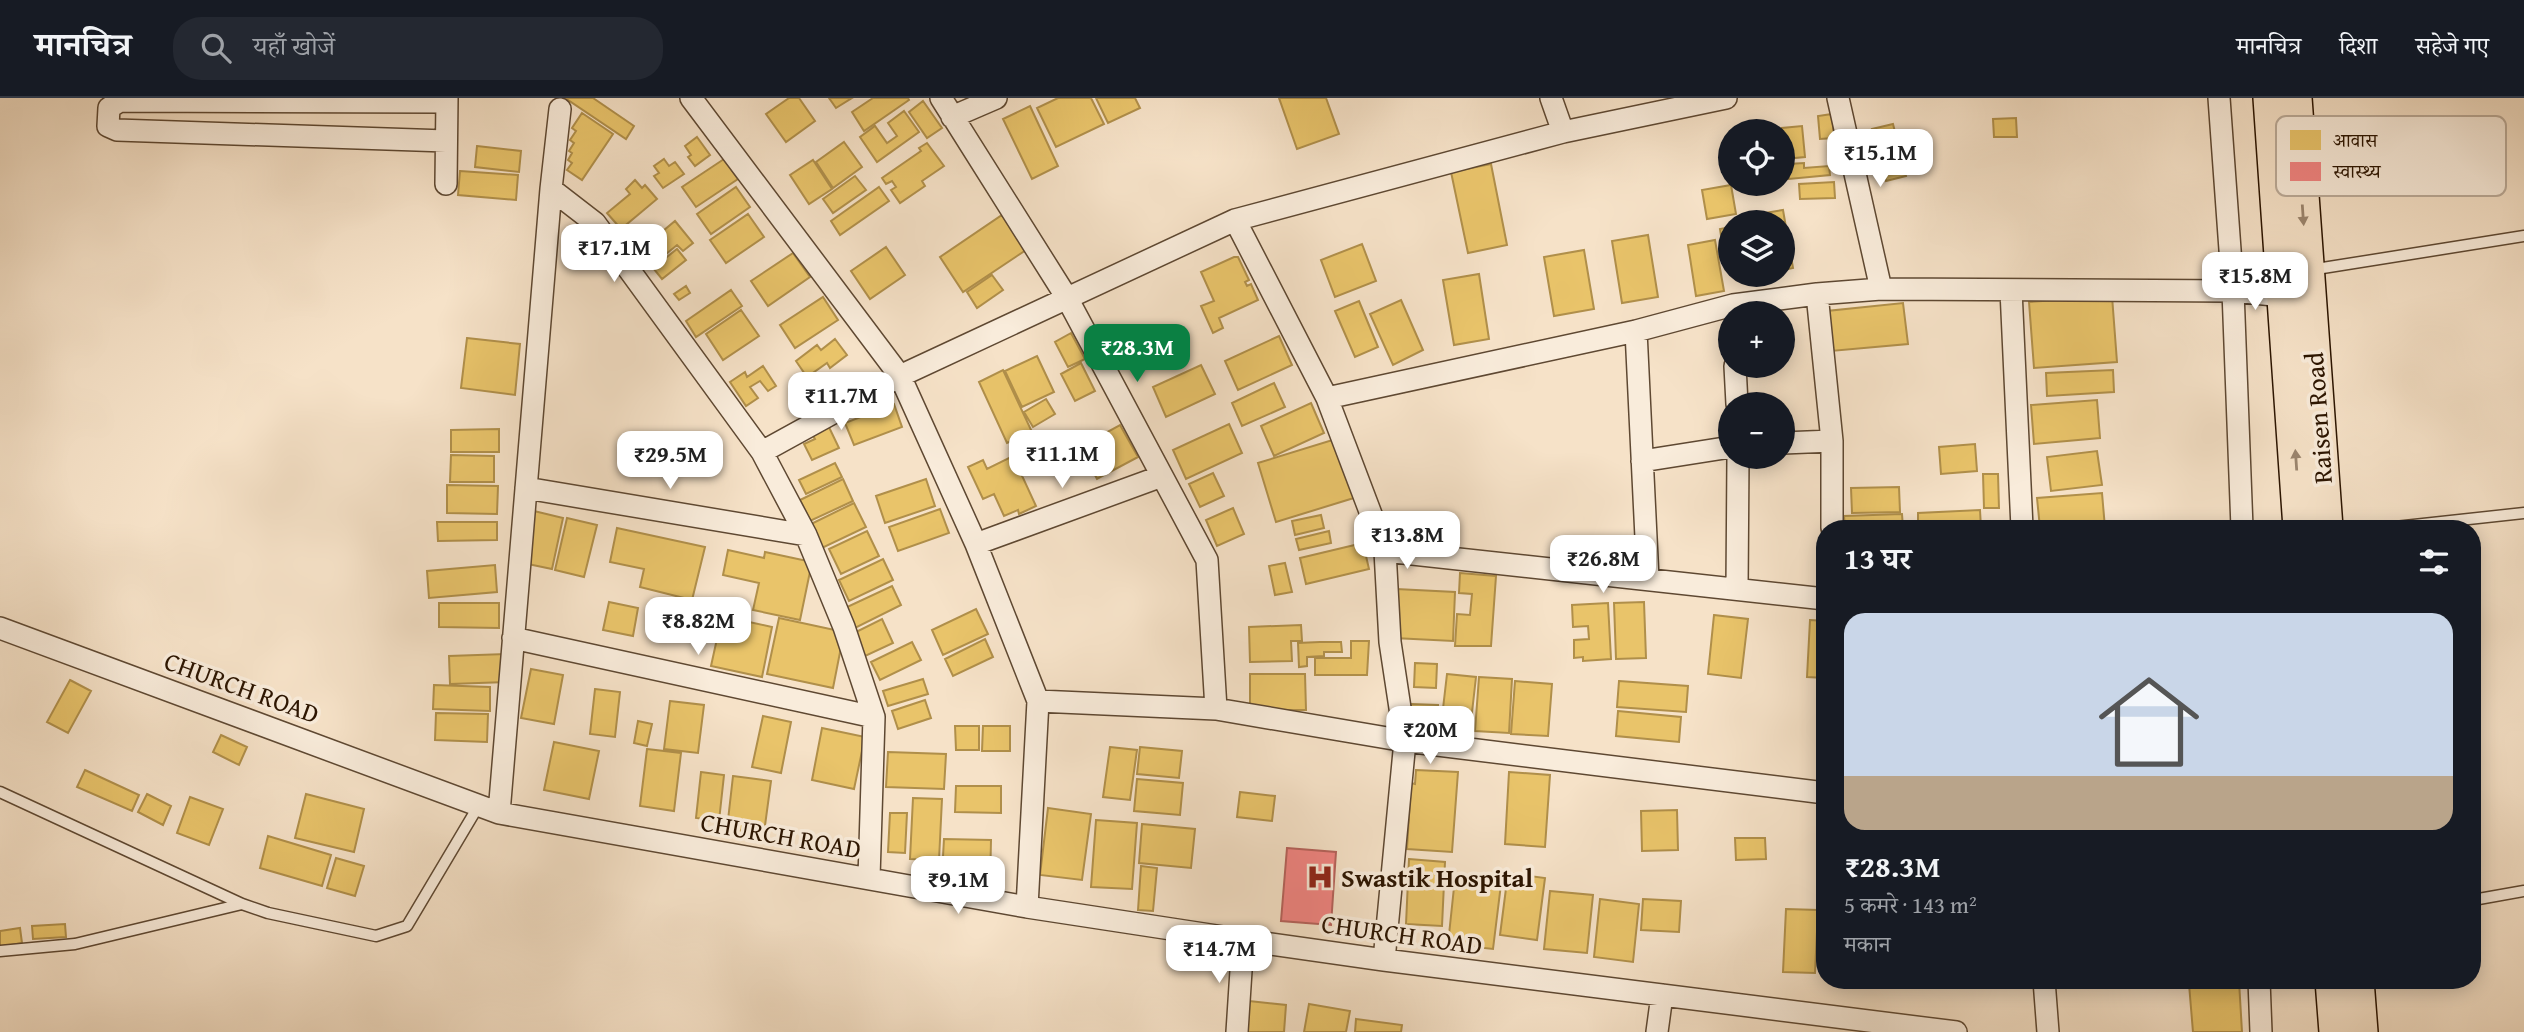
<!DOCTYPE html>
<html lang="hi">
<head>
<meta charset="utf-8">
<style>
	:root { --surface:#171b24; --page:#242831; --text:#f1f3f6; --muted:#9ea1a6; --line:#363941; --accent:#0b8043 }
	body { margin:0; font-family:"Gentium Book Plus","Noto Serif Devanagari",serif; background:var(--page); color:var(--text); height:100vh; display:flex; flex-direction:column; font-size:26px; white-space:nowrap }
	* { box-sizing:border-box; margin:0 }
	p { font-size:23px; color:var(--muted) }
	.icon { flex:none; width:38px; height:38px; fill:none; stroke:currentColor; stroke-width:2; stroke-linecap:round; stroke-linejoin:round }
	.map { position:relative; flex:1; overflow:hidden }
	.sheet { position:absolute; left:1816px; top:422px; width:665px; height:469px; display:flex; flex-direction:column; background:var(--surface); border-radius:28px; box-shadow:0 4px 18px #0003 }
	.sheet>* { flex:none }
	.fabs { position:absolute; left:1718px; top:21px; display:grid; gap:14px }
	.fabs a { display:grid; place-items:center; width:77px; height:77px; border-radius:50%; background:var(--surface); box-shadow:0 4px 18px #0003; font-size:35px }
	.price { position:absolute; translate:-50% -60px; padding:0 16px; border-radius:14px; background:#fff; color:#222; font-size:23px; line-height:46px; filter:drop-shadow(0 2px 4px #0008) }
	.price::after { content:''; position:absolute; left:50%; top:42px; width:21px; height:16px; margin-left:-10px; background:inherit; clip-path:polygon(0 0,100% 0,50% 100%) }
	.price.active { background:var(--accent); color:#fff }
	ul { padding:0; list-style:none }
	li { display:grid; align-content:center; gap:14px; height:371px; padding:0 28px }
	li+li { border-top:2px solid var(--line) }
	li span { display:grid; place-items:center; height:217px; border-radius:21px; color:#555 }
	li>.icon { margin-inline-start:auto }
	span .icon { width:126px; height:126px; fill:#fffc; stroke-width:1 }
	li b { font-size:30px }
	h2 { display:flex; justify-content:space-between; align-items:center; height:84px; padding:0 28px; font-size:30px }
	header { display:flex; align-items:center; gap:42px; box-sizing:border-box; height:98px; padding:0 35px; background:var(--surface); border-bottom:2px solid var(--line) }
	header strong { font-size:33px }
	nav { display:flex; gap:38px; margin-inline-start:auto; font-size:24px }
	.search { width:490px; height:63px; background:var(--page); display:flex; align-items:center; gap:18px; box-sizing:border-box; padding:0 24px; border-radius:28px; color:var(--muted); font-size:26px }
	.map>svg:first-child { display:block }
</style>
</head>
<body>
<header>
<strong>मानचित्र</strong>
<div class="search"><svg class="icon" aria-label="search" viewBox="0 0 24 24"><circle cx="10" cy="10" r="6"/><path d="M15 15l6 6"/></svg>यहाँ खोजें</div>
<nav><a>मानचित्र</a><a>दिशा</a><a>सहेजे गए</a></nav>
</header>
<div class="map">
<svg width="2524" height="934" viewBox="0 0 2524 934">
	<rect width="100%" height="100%" fill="#f6e2c8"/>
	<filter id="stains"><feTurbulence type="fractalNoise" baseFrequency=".00286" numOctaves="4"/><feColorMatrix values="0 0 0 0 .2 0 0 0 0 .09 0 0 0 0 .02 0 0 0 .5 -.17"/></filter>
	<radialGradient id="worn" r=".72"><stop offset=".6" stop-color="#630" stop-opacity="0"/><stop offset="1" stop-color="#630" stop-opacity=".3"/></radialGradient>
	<path fill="#e9c46a" stroke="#b08f4a" stroke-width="2" d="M565,0H593L634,28L626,41Z
		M789,0H799L815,23L786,44L766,16Z
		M829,0H852L836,10Z
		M873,0H908L909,2L864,33L852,14Z
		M1058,0H1091L1104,26L1056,49L1037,10Z
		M1096,0H1135L1140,10L1108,25Z
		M1279,0H1326L1339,36L1297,51Z
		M923,3L942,30L927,40L909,14Z
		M1030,8L1058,68L1032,81L1003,21Z
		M904,13L919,34L877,64L860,39L875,28L887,45L897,38L888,25Z
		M582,15L613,36L582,82L567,72L572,65L568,62L572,55L569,53L574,45L570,42L576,33L572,30Z
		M1832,16L1834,40L1820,41L1818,18Z
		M2016,20L2017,39H1994L1993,21Z
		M1893,26L1906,78L1886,83L1872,31Z
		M1802,28L1805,59L1785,61L1782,30Z
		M697,39L710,57L695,68L688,59L691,57L685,48Z
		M844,44L862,69L833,90L816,64Z
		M927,45L944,68L922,83L925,88L900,105L891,92L896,89L892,83L886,86L882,80L921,53L919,50Z
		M477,48L521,53L519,74L475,69Z
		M664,61L669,68L675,64L684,76L663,90L654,78L659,75L654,68Z
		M724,61L738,81L696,109L682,89Z
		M813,62L832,91L809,106L790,77Z
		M1804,65V70L1829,68L1830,77L1789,81L1788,66Z
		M1491,66L1507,147L1468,155L1451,74Z
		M460,73L518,77L516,102L458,97Z
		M855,78L866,92L833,115L823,101Z
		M635,82L642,90L645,87L657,101L621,131L607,115L630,96L626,91Z
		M1834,84L1835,100L1800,101L1799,86Z
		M1731,87L1736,116L1707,121L1702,92Z
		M736,89L750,109L711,136L697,116Z
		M879,89L889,103L840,137L831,123Z
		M1783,112L1793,170L1783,172V124H1747L1746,118Z
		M748,116L764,139L726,165L710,142Z
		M1002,117L1026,152L963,194L940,159Z
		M675,123L693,145L683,153L677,147L654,166L651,162L648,164L639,153Z
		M1731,129V156L1724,157L1720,131Z
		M1648,137L1658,199L1622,205L1612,143Z
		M1715,142L1724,193L1696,198L1688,147Z
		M1362,146L1376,183L1335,199L1321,162Z
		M886,149L905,177L870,201L851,173Z
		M677,151L686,162L662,181L653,170Z
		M1584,152L1594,211L1554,218L1544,159Z
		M793,155L810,179L768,208L751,183Z
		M1234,159H1238L1249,182L1245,184L1247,188L1251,186L1258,202L1219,220L1223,230L1213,235L1201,208L1214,203L1201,174Z
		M1479,176L1489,241L1454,247L1443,182Z
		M992,177L1003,192L977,210L967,194Z
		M686,188L690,195L679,202L674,196Z
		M731,192L742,208L696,239L686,223Z
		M2112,198L2117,264L2034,270L2029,204Z
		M823,199L838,222L795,250L780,227Z
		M1401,202L1423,252L1393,267L1370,216Z
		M1359,203L1378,249L1355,259L1335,213Z
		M1903,205L1908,246L1831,253L1827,213Z
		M741,212L759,238L723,262L706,236Z
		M1071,235L1085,261L1068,269L1055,244Z
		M1279,238L1292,267L1238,292L1225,263Z
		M467,240L520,246L515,297L461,290Z
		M835,241L847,257L830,270L827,265L807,279L796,263L817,247L821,252Z
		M1037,258L1054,294L1022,309L1005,273Z
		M1081,265L1095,293L1075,303L1061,276Z
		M1201,267L1215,296L1166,319L1153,289Z
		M763,268L776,288L768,293L760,283L750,289L758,300L746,308L730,284L745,274L747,279Z
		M1003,272L1032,334L1007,345L979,284Z
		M2113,272L2114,294L2047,298L2046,275Z
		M1274,285L1285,309L1242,328L1232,305Z
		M1046,301L1055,316L1033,329L1024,314Z
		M2097,302L2100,340L2034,346L2031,307Z
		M1311,305L1324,335L1274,358L1261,328Z
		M894,306L902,329L854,347L845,325Z
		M827,325L839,350L812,362L804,346L815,341L810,332Z
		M1229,326L1242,355L1186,381L1173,352Z
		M1120,327L1138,359L1097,381L1080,349Z
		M499,331V354H451V332Z
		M1040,337L1052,363L1022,378L1011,355L1021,351L1019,347Z
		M1339,340L1357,399L1276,424L1258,365Z
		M1975,346L1977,373L1941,376L1939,349Z
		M2097,353L2102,387L2051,393L2047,359Z
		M451,357L494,358V384H450Z
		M1013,358L1036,408L1019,416L1018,412L1004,418L994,396L983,401L968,369L983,362L987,371Z
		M835,365L842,379L806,396L799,382Z
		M1213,375L1224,398L1200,409L1189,386Z
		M1983,376H1998L1999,410H1984Z
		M843,381L853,403L810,423L800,402Z
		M926,381L935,408L885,425L876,398Z
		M447,387L498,388L497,416L447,415Z
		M1899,389L1900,414L1852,415L1851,390Z
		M2102,395L2105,430H2040L2037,400Z
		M854,405L866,429L822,450L811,426Z
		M1233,410L1244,436L1217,448L1206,422Z
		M940,411L949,435L898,453L889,429Z
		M1980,412L1981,430H1918V415Z
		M534,413L563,420L552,471L523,465Z
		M1902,416L1903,430H1845L1844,418Z
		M1321,417L1324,430L1295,437L1292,423Z
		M567,420L597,427L584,479L555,472Z
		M437,424H497V442L438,443Z
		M617,430L705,449L692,502L640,489L644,471L610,464Z
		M867,433L879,458L841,476L829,451Z
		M1329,433L1331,445L1299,452L1296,441Z
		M1363,445L1369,471L1306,486L1300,460Z
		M728,452L764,460L765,454L812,464L800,522L753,512L759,485L723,477Z
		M883,461L893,482L849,503L839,482Z
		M1285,465L1292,494L1275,497L1269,468Z
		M495,467L497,494L429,500L427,473Z
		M1460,475L1496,478L1491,548H1455L1457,516L1470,517L1472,496L1459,495Z
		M892,488L901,507L855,530L845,510Z
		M1396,491L1455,494L1453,543L1394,540Z
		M609,504L638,510L633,538L603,532Z
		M1644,504L1646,560L1616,561L1614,505Z
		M439,505H499V530L439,529Z
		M1608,505L1611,561L1583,563V559L1574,560V542L1589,541L1588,528L1573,529L1572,507Z
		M976,511L988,536L943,557L932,532Z
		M1714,517L1748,521L1741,580L1708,576Z
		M722,518L772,529L762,579L711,568Z
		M779,520L844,534L833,590L767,576Z
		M882,521L893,545L863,559L852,536Z
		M1810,522L1825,523V580L1807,579Z
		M1301,527L1302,543H1291L1292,563L1250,564L1249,529Z
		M985,541L993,559L953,578L945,561Z
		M1351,543H1369L1367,577H1315V560H1351Z
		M912,544L921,562L880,582L871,564Z
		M1320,544H1341L1342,554H1324V558L1307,559V568L1299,569L1298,545Z
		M506,556L507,584L450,586L449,558Z
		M1415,565L1437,566L1436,590L1414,589Z
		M531,571L563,577L554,626L521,620Z
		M1250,576H1305L1306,612H1250Z
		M1447,576L1476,579L1470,632L1441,628Z
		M1479,579L1512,581L1509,635L1475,633Z
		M923,581L928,596L888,608L883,593Z
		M70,582L91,593L68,635L47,624Z
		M1515,583L1552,586L1548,638L1511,636Z
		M1619,583L1688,588L1686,614L1617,609Z
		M434,587L490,589V613L433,611Z
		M595,591L620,594L615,639L590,636Z
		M925,602L931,620L898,631L892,613Z
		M670,603L704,607L698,655L664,651Z
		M1411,606L1438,607L1437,629L1410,628Z
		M1618,613L1681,619L1679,644L1616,638Z
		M436,615L488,616L487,644L435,642Z
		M763,618L791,624L781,675L752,669Z
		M638,623L652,626L647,648L634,645Z
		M955,628H979V652H956Z
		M983,628H1010V653H982Z
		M822,630L865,639L854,691L812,682Z
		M221,637L247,649L239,667L213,654Z
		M554,644L599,653L589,701L544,692Z
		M1110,649L1137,652L1130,702L1103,699Z
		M1140,649L1182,653L1179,680L1137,676Z
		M647,651L681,655L674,713L640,708Z
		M888,654L946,656L944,691L886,689Z
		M85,672L139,697L132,713L77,689Z
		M1416,672L1458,674L1452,754L1407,751L1411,685L1415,686Z
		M701,674L724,677L719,723L696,720Z
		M1509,674L1550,677L1545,749L1505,746Z
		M733,678L771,683L764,735L727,731Z
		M1137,681L1183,685L1180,717L1134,713Z
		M956,688H1001V715L955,714Z
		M1240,694L1275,698L1272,723L1237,719Z
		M147,696L171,708L163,727L138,714Z
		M306,696L364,711L354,754L295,740Z
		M190,699L223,711L209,747L177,735Z
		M913,700L942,701L939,762L910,761Z
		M1048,710L1091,716L1082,782L1040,777Z
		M1677,712L1678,752L1642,753L1641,713Z
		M890,715H907L905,755L888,754Z
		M1096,722L1137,725L1132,791L1091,789Z
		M1142,726L1195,731L1191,770L1139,765Z
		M268,738L331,757L322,788L260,770Z
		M1735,740H1765L1766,761L1736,762Z
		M944,741L991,742L990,787L966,786V777L942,776Z
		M336,760L364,768L355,798L327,790Z
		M1409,761L1445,764L1442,828L1406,826Z
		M1141,768L1157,770L1153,813L1138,812Z
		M1508,775L1545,780L1537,842L1500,837Z
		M1455,780L1501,786L1493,851L1448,846Z
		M1550,793L1593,797L1587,855L1544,851Z
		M1600,801L1639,806L1633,864L1594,859Z
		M1643,801L1681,803L1679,834L1641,832Z
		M1821,810L1825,811V842H1820Z
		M1786,811L1818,812L1815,875L1783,874Z
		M65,826L66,839L33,841L32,828Z
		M20,830L22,845L0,849V833Z
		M2239,883L2242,934H2193L2189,886Z
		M1249,903L1286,907L1284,934H1246Z
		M1309,906L1350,913L1346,934H1304Z
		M1356,921L1402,927L1401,934H1355Z"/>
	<path fill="#f28482" stroke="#b6625b" stroke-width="2" d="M1287,750L1336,754L1331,827L1281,823Z"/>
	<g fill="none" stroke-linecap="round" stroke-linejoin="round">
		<defs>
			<path id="lane" d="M2310,172L2524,138
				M2386,430L2524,415
				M0,694L242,806L268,815L376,838L407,828L479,707
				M2473,802L2524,793
				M0,853L75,846L242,806"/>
			<path id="street" d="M691,0L900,278L976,446L1038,603L1027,809
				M941,0L1067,200L1207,462L1216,611
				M1551,0L1563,34
				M1838,0L1881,191
				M2219,0L2233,193L2242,430
				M952,19L996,0
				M446,43L117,32L108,28L109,10L120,3L447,4
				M446,86L447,0
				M551,91L560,11
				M1235,122L1327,300L1385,453L1390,544L1405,643L1384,862
				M2011,192L2022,430
				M1817,196L1832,343V430
				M1636,233L1648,481
				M1735,268L1737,306
				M1327,300L1636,233L1733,207L1817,196L1881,191L2233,193L2284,198
				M1783,345L1832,343
				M762,354L900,278L1235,122L1563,34L1726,0
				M1642,363L1731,349
				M526,390L806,437
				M976,446L1162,378
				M1385,453L1825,501
				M1737,491L1738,359
				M0,530L499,715L1027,809L1243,842L1384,862L1956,934
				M513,540L874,619
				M1038,603L1216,611L1405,643L1825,695
				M499,715L551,91L595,125L762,354L806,437L844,529L874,619L869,780
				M2044,882L2048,934
				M2259,882L2261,934
				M1237,934L1243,842
				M1657,934L1662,897"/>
			<path id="primary" d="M2270,0L2300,430
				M2295,0L2326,430
				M2332,882L2336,934
				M2357,882L2361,934"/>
		</defs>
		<use href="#lane" stroke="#5e4832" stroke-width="13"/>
		<use href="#street" stroke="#5e4832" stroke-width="24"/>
		<use href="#primary" stroke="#2b1400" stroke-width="36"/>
		<use href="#lane" stroke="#f9ecdb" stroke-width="10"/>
		<use href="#street" stroke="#f9ecdb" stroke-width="21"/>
		<use href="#primary" stroke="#f6e2c8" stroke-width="33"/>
	</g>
	<defs><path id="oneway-solid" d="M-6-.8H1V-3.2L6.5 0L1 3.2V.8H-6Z" transform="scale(1.75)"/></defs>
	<g fill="#9b856e">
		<use href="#oneway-solid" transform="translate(2303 117) rotate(86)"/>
		<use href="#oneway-solid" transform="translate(2296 362) rotate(-94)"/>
	</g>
	<defs>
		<symbol id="hospital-bare" viewBox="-9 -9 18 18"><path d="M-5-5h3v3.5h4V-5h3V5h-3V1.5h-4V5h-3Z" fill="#8f2418" stroke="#f9ecdb" stroke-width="2.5" paint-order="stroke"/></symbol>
	</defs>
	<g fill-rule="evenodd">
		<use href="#hospital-bare" x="1301" y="760" width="38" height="38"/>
	</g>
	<g text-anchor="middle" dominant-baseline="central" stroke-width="7" stroke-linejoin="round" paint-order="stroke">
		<g font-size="26" fill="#2b1400" stroke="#f9ecdb">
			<text transform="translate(2318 320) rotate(-94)">Raisen Road</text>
			<text transform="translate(242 589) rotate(20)">CHURCH ROAD</text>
			<text transform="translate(781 737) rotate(10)">CHURCH ROAD</text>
			<text transform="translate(1402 836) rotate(8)">CHURCH ROAD</text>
		</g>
		<g font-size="26" font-weight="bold" fill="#2b1400" stroke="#f9ecdb" text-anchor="start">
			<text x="1341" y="779">Swastik Hospital</text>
		</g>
	</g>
	<rect x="2276" y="18" width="230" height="80" rx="10" fill="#f9ecdb" stroke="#bbab99" stroke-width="2"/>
	<rect x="2290" y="32" width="31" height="20" fill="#e9c46a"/>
	<rect x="2290" y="64" width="31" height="19" fill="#f28482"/>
	<g font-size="19" fill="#2b1400">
		<text x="2333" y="49">आवास</text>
		<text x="2333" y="80">स्वास्थ्य</text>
	</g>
	<rect width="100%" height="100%" filter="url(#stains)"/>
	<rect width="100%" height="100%" fill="url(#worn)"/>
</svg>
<div class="fabs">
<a><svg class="icon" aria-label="locate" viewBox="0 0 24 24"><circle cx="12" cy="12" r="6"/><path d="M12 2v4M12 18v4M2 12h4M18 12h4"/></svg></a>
<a><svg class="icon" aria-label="layers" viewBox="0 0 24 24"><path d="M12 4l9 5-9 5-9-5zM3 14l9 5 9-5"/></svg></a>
<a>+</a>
<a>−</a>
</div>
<b class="price" style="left:1880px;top:91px">₹15.1M</b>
<b class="price" style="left:614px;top:186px">₹17.1M</b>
<b class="price" style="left:2255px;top:214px">₹15.8M</b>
<b class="price active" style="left:1137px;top:286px">₹28.3M</b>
<b class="price" style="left:841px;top:334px">₹11.7M</b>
<b class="price" style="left:1062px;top:392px">₹11.1M</b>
<b class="price" style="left:670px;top:393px">₹29.5M</b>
<b class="price" style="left:1407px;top:473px">₹13.8M</b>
<b class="price" style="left:1603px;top:497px">₹26.8M</b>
<b class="price" style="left:698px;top:559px">₹8.82M</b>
<b class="price" style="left:1430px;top:668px">₹20M</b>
<b class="price" style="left:958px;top:818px">₹9.1M</b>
<b class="price" style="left:1219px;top:887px">₹14.7M</b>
<section class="sheet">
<h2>13 घर<svg class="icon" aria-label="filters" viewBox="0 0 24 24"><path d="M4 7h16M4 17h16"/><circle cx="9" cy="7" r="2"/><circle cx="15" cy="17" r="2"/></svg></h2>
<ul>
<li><span style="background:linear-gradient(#c9d6e8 75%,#b9a48a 0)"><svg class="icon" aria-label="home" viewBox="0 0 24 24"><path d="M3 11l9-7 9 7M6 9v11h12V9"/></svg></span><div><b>₹28.3M</b><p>5 कमरे · 143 m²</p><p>मकान</p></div></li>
</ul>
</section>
</div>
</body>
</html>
